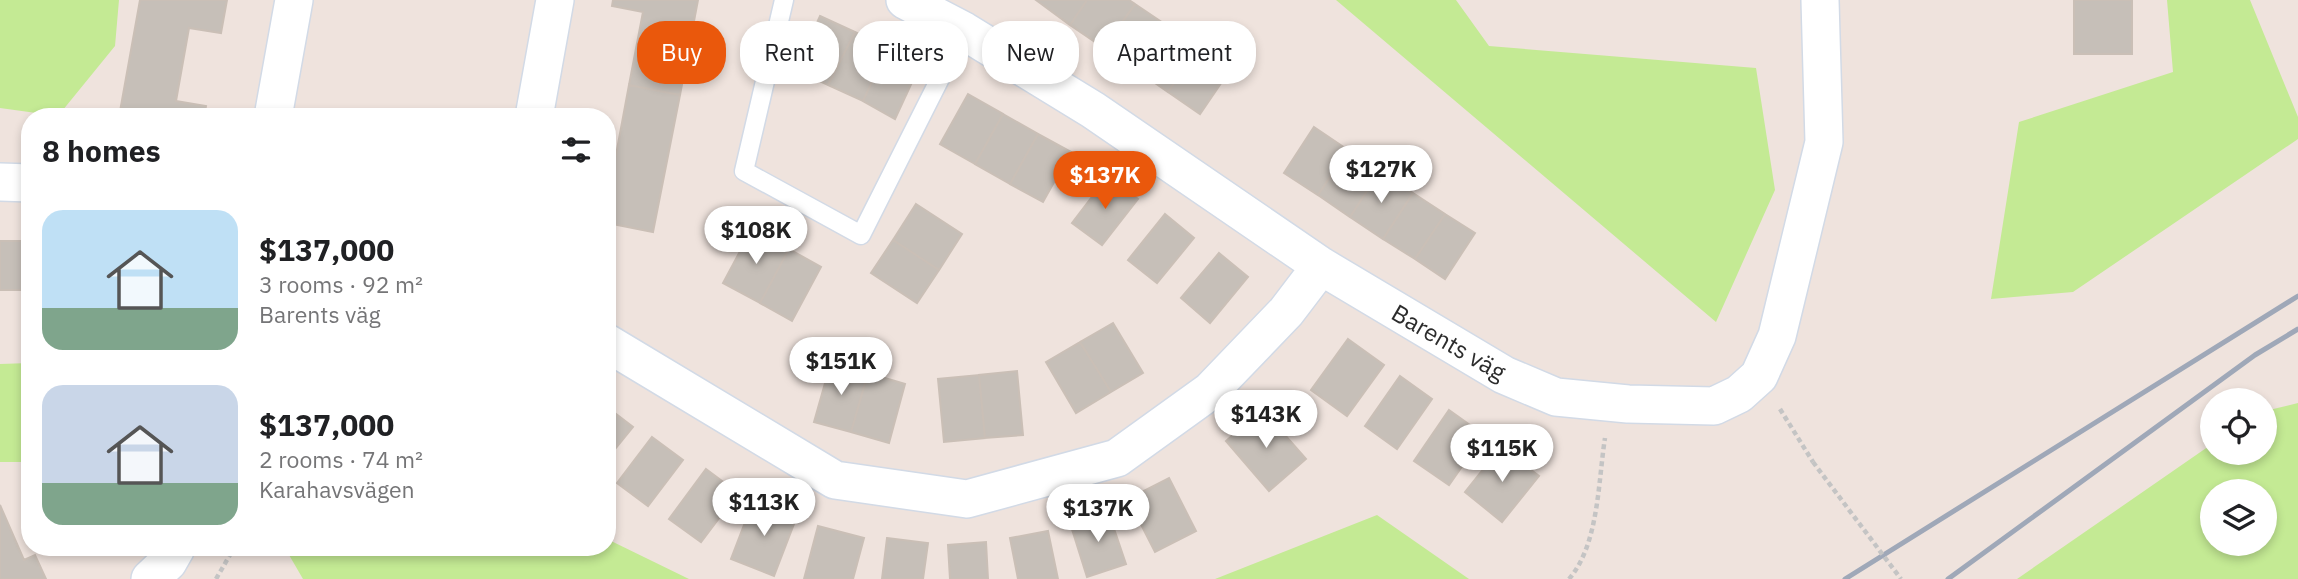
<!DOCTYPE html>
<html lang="en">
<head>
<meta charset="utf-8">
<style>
	:root { --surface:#fff; --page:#f2f2f2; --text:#202124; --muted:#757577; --accent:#ea580c }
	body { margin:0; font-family:"IBM Plex Sans",sans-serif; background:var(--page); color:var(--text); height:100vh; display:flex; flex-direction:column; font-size:26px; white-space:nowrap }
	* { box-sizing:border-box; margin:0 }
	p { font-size:23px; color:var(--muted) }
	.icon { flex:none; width:38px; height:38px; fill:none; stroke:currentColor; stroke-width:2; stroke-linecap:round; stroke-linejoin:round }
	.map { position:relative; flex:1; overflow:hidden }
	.sheet { position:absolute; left:21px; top:108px; width:595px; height:448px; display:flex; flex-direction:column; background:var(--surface); border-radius:28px; box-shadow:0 4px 10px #0003 }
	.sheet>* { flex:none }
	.hud { position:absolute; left:637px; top:21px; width:665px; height:63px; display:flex; gap:14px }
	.tools { position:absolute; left:2200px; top:388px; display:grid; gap:14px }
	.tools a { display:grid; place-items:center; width:77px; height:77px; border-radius:50%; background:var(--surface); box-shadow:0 4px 10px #0003; font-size:35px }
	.price { position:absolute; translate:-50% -60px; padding:0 16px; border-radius:24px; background:#fff; color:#222; font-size:23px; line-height:46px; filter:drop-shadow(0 2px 4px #0008) }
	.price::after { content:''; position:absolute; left:50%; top:42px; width:21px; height:16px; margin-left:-10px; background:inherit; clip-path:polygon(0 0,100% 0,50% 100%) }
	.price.active { background:var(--accent); color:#fff }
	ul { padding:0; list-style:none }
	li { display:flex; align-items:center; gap:21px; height:175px; padding:0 21px }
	li span { display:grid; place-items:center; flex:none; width:196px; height:140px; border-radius:21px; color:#555 }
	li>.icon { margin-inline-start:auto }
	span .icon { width:84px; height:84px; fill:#fffc; stroke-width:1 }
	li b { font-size:30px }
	h2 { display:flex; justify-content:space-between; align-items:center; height:84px; padding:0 21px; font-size:30px }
	.chip { padding:0 24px; border-radius:28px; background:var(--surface); box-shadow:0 4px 10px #0003; font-size:24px; line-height:63px }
	.chip.active { background:var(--accent); color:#fff }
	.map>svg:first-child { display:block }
</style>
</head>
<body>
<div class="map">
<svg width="2298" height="579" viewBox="0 0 2298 579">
	<rect width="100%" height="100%" fill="#efe3dd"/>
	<path fill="#c4ea94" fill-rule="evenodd" d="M0,0H119L115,46L58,116L0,108Z
		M1336,0H1456L1489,46L1756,68L1775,190L1716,322Z
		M2167,0H2250L2298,117V139L2073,292L1991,299L2019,122L2173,72Z
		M30,363V462H0V364Z
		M2298,403V579H2017L2212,444V453H2264L2265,411ZM2212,492H2264V544H2212Z
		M1377,515L1469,579H1215Z
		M607,539L689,579H303L285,548H607Z"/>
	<path fill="#c6bfb8" stroke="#cabfb6" stroke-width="2" d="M140,0H227L221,33L189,28L176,101L206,106L204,117H119Z
		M613,0H698L680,95L629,85L643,12L612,6Z
		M1036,0H1087L1070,25Z
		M1087,0H1129L1135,4L1104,48L1070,25Z
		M2074,0H2132V54H2074Z
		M1135,4L1169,27L1138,71L1104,48Z
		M820,16L855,32L828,85L795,70Z
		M1169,27L1198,48L1168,92L1138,71Z
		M855,32L888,48L863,101L828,85Z
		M888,48L920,65L895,119L863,101Z
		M1198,48L1230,70L1200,114L1168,92Z
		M629,85L680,95L653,232L607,223V153L616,155Z
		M968,94L1003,114L975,164L940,144Z
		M1003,114L1038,134L1010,184L975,164Z
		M1314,127L1348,150L1318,195L1284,173Z
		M1038,134L1071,152L1043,202L1010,184Z
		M1348,150L1380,171L1350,217L1318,195Z
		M1380,171L1413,193L1383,239L1350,217Z
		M1108,176L1138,199L1102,245L1072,223Z
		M1413,193L1445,214L1415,259L1383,239Z
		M916,204L962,234L939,270L893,240Z
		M1165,214L1194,238L1157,283L1128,260Z
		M1445,214L1475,233L1445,279L1415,259Z
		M752,229L789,249L760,303L723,283Z
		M893,240L939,270L917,303L871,273Z
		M0,241H26V290H0Z
		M789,249L821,267L792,321L760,303Z
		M1219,253L1248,277L1210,323L1181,298Z
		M1113,323L1143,373L1111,392L1080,342Z
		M1348,339L1384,365L1347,416L1311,390Z
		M1080,342L1111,392L1076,413L1046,362Z
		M831,362L868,373L851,432L814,422Z
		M1017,371L1023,435L985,438L979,375Z
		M868,373L905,384L889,443L851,432Z
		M979,375L985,438L944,442L938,379Z
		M1400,376L1432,399L1397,449L1365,426Z
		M607,407L633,427L607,459Z
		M1262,409L1306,459L1269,491L1226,441Z
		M1449,410L1484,435L1449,485L1414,461Z
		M652,437L683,460L648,506L617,483Z
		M1501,447L1539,476L1502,522L1465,492Z
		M706,469L738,493L701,542L669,519Z
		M1169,478L1196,531L1155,552L1128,499Z
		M754,499L797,516L774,576L731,559Z
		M0,505L24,560L35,555L46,579H0Z
		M1108,511L1126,564L1087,577L1070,523Z
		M818,526L864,538L853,579H804Z
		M1048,531L1058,579H1018L1010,538Z
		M887,538L928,543L923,579H882Z
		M986,542L988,579H950L948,545Z"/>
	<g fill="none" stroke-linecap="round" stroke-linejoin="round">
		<defs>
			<path id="service" d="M784,0L744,171L861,235L964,31"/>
			<path id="minor" d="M905,0L964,31L1093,110L1321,266L1504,375L1556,397L1628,404L1714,406L1739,394L1759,376L1777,336L1824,142L1820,0
				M273,117L294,0
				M534,117L555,0
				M0,182L30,183
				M607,343L835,480L967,499L1117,458L1210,391L1286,312L1321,266
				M150,579L168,562L176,548"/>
		</defs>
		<use href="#service" stroke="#d2dae6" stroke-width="21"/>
		<use href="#minor" stroke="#d2dae6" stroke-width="40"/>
		<path stroke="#c4c4c4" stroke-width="4.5" stroke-dasharray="5 3.5" stroke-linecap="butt" d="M1780,409L1813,462
			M216,579L234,548
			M1569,579C1599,544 1598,482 1605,438"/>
		<use href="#service" stroke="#fff" stroke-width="18"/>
		<use href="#minor" stroke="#fff" stroke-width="37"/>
		<path stroke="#9fa8b8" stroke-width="5" d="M1845,579L2298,296
			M1948,579L2255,355L2298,329"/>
		<path stroke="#c4c4c4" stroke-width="4.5" stroke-dasharray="5 3.5" stroke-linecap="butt" d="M1813,462L1901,579"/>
	</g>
	<g text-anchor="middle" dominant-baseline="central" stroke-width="6" stroke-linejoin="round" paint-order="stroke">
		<g font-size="24" fill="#2c2c2c" stroke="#fff">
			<text transform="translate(1449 342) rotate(30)">Barents väg</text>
		</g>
	</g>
</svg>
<div class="tools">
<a><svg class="icon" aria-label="locate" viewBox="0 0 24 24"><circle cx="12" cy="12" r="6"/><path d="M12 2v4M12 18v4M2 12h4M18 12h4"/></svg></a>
<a><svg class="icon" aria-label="layers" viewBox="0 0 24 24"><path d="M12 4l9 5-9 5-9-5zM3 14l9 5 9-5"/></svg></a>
</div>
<b class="price" style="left:1381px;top:205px">$127K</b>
<b class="price active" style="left:1105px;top:211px">$137K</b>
<b class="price" style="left:756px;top:266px">$108K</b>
<b class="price" style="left:841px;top:397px">$151K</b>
<b class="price" style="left:1266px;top:450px">$143K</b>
<b class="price" style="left:1502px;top:484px">$115K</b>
<b class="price" style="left:764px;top:538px">$113K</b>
<b class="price" style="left:1098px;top:544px">$137K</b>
<div class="hud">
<a class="chip active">Buy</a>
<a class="chip">Rent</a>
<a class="chip">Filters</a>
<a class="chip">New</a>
<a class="chip">Apartment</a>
</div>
<section class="sheet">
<h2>8 homes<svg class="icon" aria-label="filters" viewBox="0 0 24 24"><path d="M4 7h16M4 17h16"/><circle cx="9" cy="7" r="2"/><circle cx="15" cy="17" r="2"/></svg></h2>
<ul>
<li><span style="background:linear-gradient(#bfe0f5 70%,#7fa58c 0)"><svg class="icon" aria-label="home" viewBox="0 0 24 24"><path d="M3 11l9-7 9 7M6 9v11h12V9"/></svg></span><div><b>$137,000</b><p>3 rooms · 92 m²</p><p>Barents väg</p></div></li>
<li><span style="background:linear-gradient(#c9d6e8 70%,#7fa58c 0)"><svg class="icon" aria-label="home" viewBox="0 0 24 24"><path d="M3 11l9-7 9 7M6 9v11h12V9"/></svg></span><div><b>$137,000</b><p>2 rooms · 74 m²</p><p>Karahavsvägen</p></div></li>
</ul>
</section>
</div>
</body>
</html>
